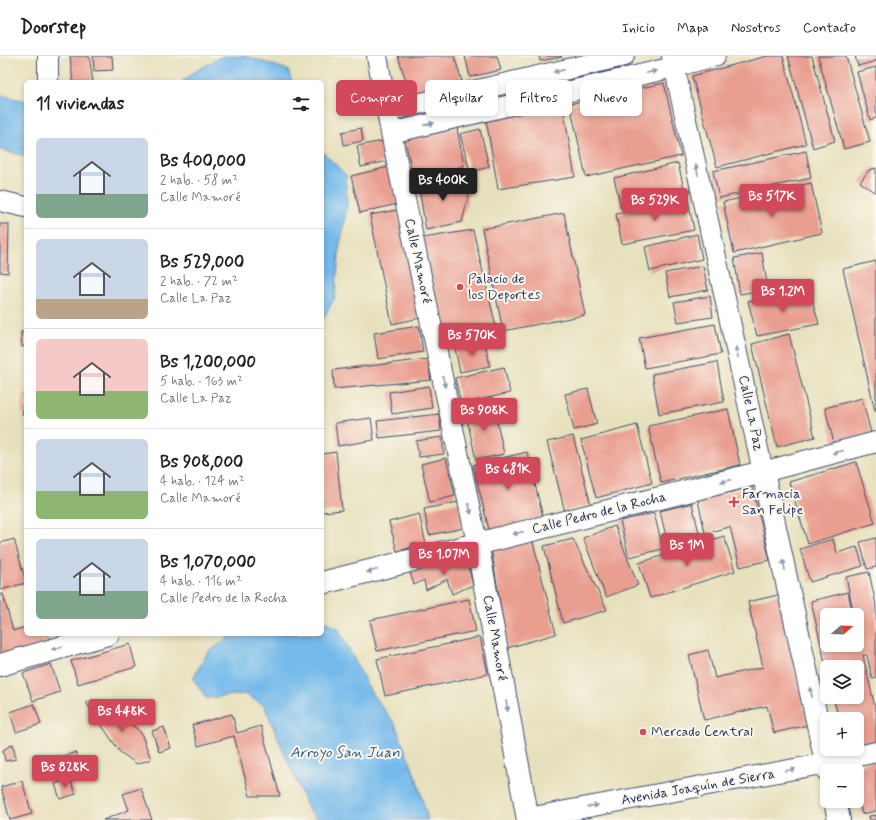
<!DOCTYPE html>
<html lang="es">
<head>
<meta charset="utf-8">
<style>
	:root { --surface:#fff; --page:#f6f6f6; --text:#222; --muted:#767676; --line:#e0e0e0; --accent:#d1495b }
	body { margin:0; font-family:Mynerve,sans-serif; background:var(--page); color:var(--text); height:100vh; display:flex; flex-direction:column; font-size:15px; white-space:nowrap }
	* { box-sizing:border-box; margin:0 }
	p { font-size:13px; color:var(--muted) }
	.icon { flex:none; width:22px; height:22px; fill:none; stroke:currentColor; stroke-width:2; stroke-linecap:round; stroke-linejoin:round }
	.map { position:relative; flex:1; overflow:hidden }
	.details { position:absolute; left:24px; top:24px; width:300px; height:556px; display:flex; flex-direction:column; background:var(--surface); border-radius:6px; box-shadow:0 2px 6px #0003 }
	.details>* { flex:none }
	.hud { position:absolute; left:336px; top:24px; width:380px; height:36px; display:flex; gap:8px }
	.needle { width:26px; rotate:71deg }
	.tools { position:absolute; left:820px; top:552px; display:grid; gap:8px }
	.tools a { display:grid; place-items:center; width:44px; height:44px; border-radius:6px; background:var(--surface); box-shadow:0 2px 6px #0003; font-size:20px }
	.price { position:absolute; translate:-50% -34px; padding:0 9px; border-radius:4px; background:var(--accent); color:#fff; font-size:13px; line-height:26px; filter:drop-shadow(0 1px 2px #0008) }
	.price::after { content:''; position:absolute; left:50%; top:24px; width:12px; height:9px; margin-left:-6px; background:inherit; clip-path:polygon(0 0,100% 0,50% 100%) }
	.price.on { background:#222; color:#fff }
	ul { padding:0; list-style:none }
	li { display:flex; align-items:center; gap:12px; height:100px; padding:0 12px }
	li+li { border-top:1px solid var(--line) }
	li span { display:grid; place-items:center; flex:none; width:112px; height:80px; border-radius:6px; color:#555 }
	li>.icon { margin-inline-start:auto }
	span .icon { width:48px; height:48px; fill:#fffc; stroke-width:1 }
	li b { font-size:17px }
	h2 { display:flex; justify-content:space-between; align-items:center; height:48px; padding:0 12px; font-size:17px }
	.chip { padding:0 14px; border-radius:6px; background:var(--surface); box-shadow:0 2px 6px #0003; font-size:14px; line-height:36px }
	.chip.on { background:var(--accent); color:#fff }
	header { display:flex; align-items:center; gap:24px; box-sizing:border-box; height:56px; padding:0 20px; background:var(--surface); border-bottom:1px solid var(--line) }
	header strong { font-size:19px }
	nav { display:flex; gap:22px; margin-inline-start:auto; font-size:14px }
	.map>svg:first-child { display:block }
</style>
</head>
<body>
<header>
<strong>Doorstep</strong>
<nav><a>Inicio</a><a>Mapa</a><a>Nosotros</a><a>Contacto</a></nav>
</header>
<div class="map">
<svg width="876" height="764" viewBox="0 0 876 764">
	<rect width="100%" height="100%" fill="#fbf7ec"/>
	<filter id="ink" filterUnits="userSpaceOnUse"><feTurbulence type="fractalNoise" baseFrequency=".025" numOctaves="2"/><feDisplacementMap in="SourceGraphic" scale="8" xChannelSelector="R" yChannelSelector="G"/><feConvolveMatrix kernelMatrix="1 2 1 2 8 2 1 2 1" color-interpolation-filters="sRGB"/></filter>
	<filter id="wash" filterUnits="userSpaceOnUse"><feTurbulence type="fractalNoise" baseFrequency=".012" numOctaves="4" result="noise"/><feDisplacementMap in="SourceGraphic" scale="16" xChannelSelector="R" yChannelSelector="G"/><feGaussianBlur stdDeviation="0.9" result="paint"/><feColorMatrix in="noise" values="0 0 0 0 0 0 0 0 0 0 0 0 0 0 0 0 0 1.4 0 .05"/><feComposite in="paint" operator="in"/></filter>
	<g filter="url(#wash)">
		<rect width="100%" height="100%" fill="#e7e0bc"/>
		<path fill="#74baeb" stroke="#4874a4" d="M222,0H246L288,14L292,26H182L191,18Z
			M0,39L26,45V100L0,94Z
			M322,95L346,119L347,151L340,189L335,241L322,265Z
			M322,564L338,572L372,638L395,668L417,724L428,764H319L309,755L264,649L245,638L206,642L193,622L208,596L227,583L229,578H322Z"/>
		<g id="blocks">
			<path fill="#e99e90" d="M70,0H89L93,26H73Z
				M93,0H112L113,14L94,15Z
				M398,0H454L462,25L411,41Z
				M465,0H497L501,14L470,21Z
				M539,0H561L562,1L540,5Z
				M767,0H783L806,88L717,111L692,20Z
				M788,0H812L835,85L813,92Z
				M818,0H846L870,86L844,93Z
				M855,0H876V5L858,10Z
				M876,11V62L870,64L857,16Z
				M664,27L681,100L586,121L570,48Z
				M563,50L575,121L498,133L486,63Z
				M361,72L363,85L344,89L342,76Z
				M457,72L464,110L413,121L405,83Z
				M480,73L489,111L470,116L460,78Z
				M383,85L388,105L361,111L357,90Z
				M806,95L811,122L719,142L713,115Z
				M678,107L685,137L621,152L614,122Z
				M388,111L397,148L360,157L351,120Z
				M876,112V135L874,136L860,126L869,114Z
				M455,120L469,138L462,166L426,174L418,126Z
				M811,127L822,177L734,197L723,146Z
				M688,144L694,174L622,188L616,158Z
				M397,154L420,262L392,268L370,159Z
				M564,157L585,259L503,275L482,173Z
				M0,168H9L8,217L0,216Z
				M473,174L498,279L445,289L423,182Z
				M697,178L702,203L650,215L645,191Z
				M762,197L768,233L740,238L734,202Z
				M876,205V355H875L843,213Z
				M703,210L708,234L670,241L665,217Z
				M809,233L819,268L757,280L748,245Z
				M710,240L713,261L678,266L674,246Z
				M715,268L721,298L645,312L639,282Z
				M419,270L423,296L378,303L374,277Z
				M21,276H26V290L22,291Z
				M789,278L815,381L777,391L752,288Z
				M485,286L490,310L460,316L455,292Z
				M428,303L431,324L334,333L333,314Z
				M717,306L724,346L659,358L652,318Z
				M504,311L510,337L461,348L455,322Z
				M429,330L432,352L392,358L389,336Z
				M588,333L597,368L574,374L565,338Z
				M24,337H26V358H22Z
				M862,342L871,377L834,387L825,352Z
				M493,347L504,398L476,404L465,353Z
				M728,353L740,409L661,427L648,370Z
				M439,358L441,375L379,382L377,365Z
				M371,362L374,384L338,390L335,367Z
				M637,369L652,427L596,442L581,384Z
				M573,380L591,449L565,456L547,386Z
				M442,381L444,398L419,401L416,385Z
				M336,396L342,454L322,456V398Z
				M527,396L543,461L489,474L473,409Z
				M446,402L455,440L430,446L421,408Z
				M856,406L875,467L808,488L789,426Z
				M752,431L770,504L740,511L730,471L705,477L698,444Z
				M459,446L464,472L429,479L424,453Z
				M692,447L700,481L668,489L660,455Z
				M654,457L663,493L629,501L620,465Z
				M419,458L426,488L397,495L389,466Z
				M615,470L638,529L606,541L583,482Z
				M724,480L735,515L650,542L639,507Z
				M532,482L556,578L507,592L491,491Z
				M876,482V511L867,513L860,486Z
				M14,483L26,527L0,534V487Z
				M573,483L607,554L563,567L544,490Z
				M833,483L837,497L857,491L863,510L810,526L800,493Z
				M452,504L468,511L473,529L452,538L447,523L426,534L424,524L414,529L410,516Z
				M869,516L876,549V622L872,623L867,599H863L876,656V687L857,692V663H839L833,641H857V611H826L811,545L848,536L853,559H827V589H857L858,578L862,593L857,571V559H854L846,521Z
				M0,538H3L13,575L26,571V578H48L50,587L0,601Z
				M778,539L808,669L774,677L767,650L704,664L689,599L708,594L715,622L763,611L748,546Z
				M469,543L476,575L377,595L370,564Z
				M480,581L488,618L385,640L377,603Z
				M130,588L136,611L78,628L71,605Z
				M51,608L60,636L33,645L23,617Z
				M85,645L114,652L141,677L151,703L137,708L120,696Z
				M34,648L41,668L16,676L10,656Z
				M232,658L237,677L261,670L280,740H250L234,680L198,690L192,669Z
				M164,671L171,692L159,696L152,675Z
				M13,688L16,703L5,705L3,694Z
				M76,696L82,716L55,725L49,705Z
				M876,704V755L862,758L857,737V715H853L857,709Z
				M70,723L76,738L60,743L55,728Z
				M22,725L32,758L10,764L1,731Z
				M141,732L152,764H103L129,754L123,738Z
				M876,759V764H870L869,760Z"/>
		</g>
	</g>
	<g filter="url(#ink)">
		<use href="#blocks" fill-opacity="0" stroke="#3a4a6c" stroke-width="1"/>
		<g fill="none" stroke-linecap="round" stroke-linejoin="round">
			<defs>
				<path id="street" d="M48,0V26
					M377,0L391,77L477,487
					M672,0L763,416L876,386
					M387,55L624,0
					M391,77L674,11L715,0
					M0,145L26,151
					M528,762L827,707L876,696"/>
				<path id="primary" d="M477,487L528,764
					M322,527L763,416L828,715
					M0,609L108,578
					M835,745L839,764"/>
			</defs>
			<use href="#street" stroke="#3a4a6c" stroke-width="22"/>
			<use href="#primary" stroke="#3a4a6c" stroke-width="24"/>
			<use href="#street" stroke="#fff" stroke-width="20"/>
			<use href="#primary" stroke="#fff" stroke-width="22"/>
		</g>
		<defs><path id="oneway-solid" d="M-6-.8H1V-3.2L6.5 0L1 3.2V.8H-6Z"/></defs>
		<g fill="#8d97ae">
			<use href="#oneway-solid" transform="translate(559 15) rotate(167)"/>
			<use href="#oneway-solid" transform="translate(651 16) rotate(-13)"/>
			<use href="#oneway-solid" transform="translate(429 68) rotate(-13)"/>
			<use href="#oneway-solid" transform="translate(697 114) rotate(-102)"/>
			<use href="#oneway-solid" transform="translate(737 296) rotate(-102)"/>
			<use href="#oneway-solid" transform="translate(444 326) rotate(78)"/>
			<use href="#oneway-solid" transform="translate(838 396) rotate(165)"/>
			<use href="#oneway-solid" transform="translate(726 425) rotate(166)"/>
			<use href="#oneway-solid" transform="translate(470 453) rotate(78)"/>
			<use href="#oneway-solid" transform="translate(518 477) rotate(166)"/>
			<use href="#oneway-solid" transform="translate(784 509) rotate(-102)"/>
			<use href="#oneway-solid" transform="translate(372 515) rotate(166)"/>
			<use href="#oneway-solid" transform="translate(57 592) rotate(164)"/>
			<use href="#oneway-solid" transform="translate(811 636) rotate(-102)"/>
			<use href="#oneway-solid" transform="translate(507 650) rotate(80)"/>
			<use href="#oneway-solid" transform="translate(790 714) rotate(-10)"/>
			<use href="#oneway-solid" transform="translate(593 750) rotate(-10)"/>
		</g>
	</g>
	<g fill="#d1495b" stroke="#fbf7ec" stroke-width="1.5">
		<circle cx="460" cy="231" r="4"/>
		<path d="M732 440h4v4h4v4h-4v4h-4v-4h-4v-4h4z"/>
		<circle cx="643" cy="676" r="4"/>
	</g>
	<g text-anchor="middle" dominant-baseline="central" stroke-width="4" stroke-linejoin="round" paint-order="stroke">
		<g font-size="14" fill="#1b2f5e" stroke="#fbf7ec">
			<text transform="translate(418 205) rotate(78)">Calle Mamoré</text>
			<text transform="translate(751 357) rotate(78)">Calle La Paz</text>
			<text transform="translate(599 457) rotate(-14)">Calle Pedro de la Rocha</text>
			<text transform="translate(495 582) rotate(80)">Calle Mamoré</text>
			<text transform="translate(698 731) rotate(-10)">Avenida Joaquín de Sierra</text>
		</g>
		<g font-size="14" fill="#1b2f5e" stroke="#fbf7ec" text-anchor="start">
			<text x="468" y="223">Palacio de<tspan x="468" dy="16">los Deportes</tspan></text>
			<text x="742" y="438">Farmacia<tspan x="742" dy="16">San Felipe</tspan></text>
			<text x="651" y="676">Mercado Central</text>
		</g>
		<g font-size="15" font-style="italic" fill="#365988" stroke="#fbf7ec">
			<text x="345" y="697">Arroyo San Juan</text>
		</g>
	</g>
</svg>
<div class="tools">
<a><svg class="needle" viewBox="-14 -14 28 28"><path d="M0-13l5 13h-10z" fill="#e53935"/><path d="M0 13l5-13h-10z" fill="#767676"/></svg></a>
<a><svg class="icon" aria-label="layers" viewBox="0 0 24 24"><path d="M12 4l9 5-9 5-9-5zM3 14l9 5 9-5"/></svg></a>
<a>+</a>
<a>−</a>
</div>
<b class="price on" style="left:443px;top:146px">Bs 400K</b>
<b class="price" style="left:772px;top:162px">Bs 517K</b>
<b class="price" style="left:655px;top:166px">Bs 529K</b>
<b class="price" style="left:783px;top:257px">Bs 1.2M</b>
<b class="price" style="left:472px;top:301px">Bs 570K</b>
<b class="price" style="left:484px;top:376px">Bs 908K</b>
<b class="price" style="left:508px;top:435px">Bs 681K</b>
<b class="price" style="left:687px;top:511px">Bs 1M</b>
<b class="price" style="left:444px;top:520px">Bs 1.07M</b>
<b class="price" style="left:122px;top:677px">Bs 448K</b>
<b class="price" style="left:65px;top:733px">Bs 828K</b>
<div class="hud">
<a class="chip on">Comprar</a>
<a class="chip">Alquilar</a>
<a class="chip">Filtros</a>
<a class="chip">Nuevo</a>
</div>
<section class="details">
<h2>11 viviendas<svg class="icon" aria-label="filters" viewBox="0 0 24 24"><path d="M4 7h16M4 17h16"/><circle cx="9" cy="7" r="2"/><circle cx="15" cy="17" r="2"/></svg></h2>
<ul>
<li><span style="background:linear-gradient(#c9d6e8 70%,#7fa58c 0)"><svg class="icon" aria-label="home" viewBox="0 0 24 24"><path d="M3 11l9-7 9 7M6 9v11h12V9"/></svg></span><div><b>Bs 400,000</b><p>2 hab. · 58 m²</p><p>Calle Mamoré</p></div></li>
<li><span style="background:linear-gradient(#c9d6e8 75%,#b9a48a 0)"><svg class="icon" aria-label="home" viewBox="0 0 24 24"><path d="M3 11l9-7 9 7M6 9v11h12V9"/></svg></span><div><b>Bs 529,000</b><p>2 hab. · 72 m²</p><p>Calle La Paz</p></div></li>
<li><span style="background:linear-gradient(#f6c9c9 65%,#8fb573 0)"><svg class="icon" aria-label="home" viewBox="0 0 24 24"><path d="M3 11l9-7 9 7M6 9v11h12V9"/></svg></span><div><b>Bs 1,200,000</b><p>5 hab. · 163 m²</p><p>Calle La Paz</p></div></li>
<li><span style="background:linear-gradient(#c9d6e8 65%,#8fb573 0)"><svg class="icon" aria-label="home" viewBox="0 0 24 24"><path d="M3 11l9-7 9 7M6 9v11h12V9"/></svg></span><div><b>Bs 908,000</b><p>4 hab. · 124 m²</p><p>Calle Mamoré</p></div></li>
<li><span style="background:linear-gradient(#c9d6e8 65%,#7fa58c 0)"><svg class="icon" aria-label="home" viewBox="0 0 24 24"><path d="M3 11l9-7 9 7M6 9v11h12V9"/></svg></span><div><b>Bs 1,070,000</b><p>4 hab. · 116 m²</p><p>Calle Pedro de la Rocha</p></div></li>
</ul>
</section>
</div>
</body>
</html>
